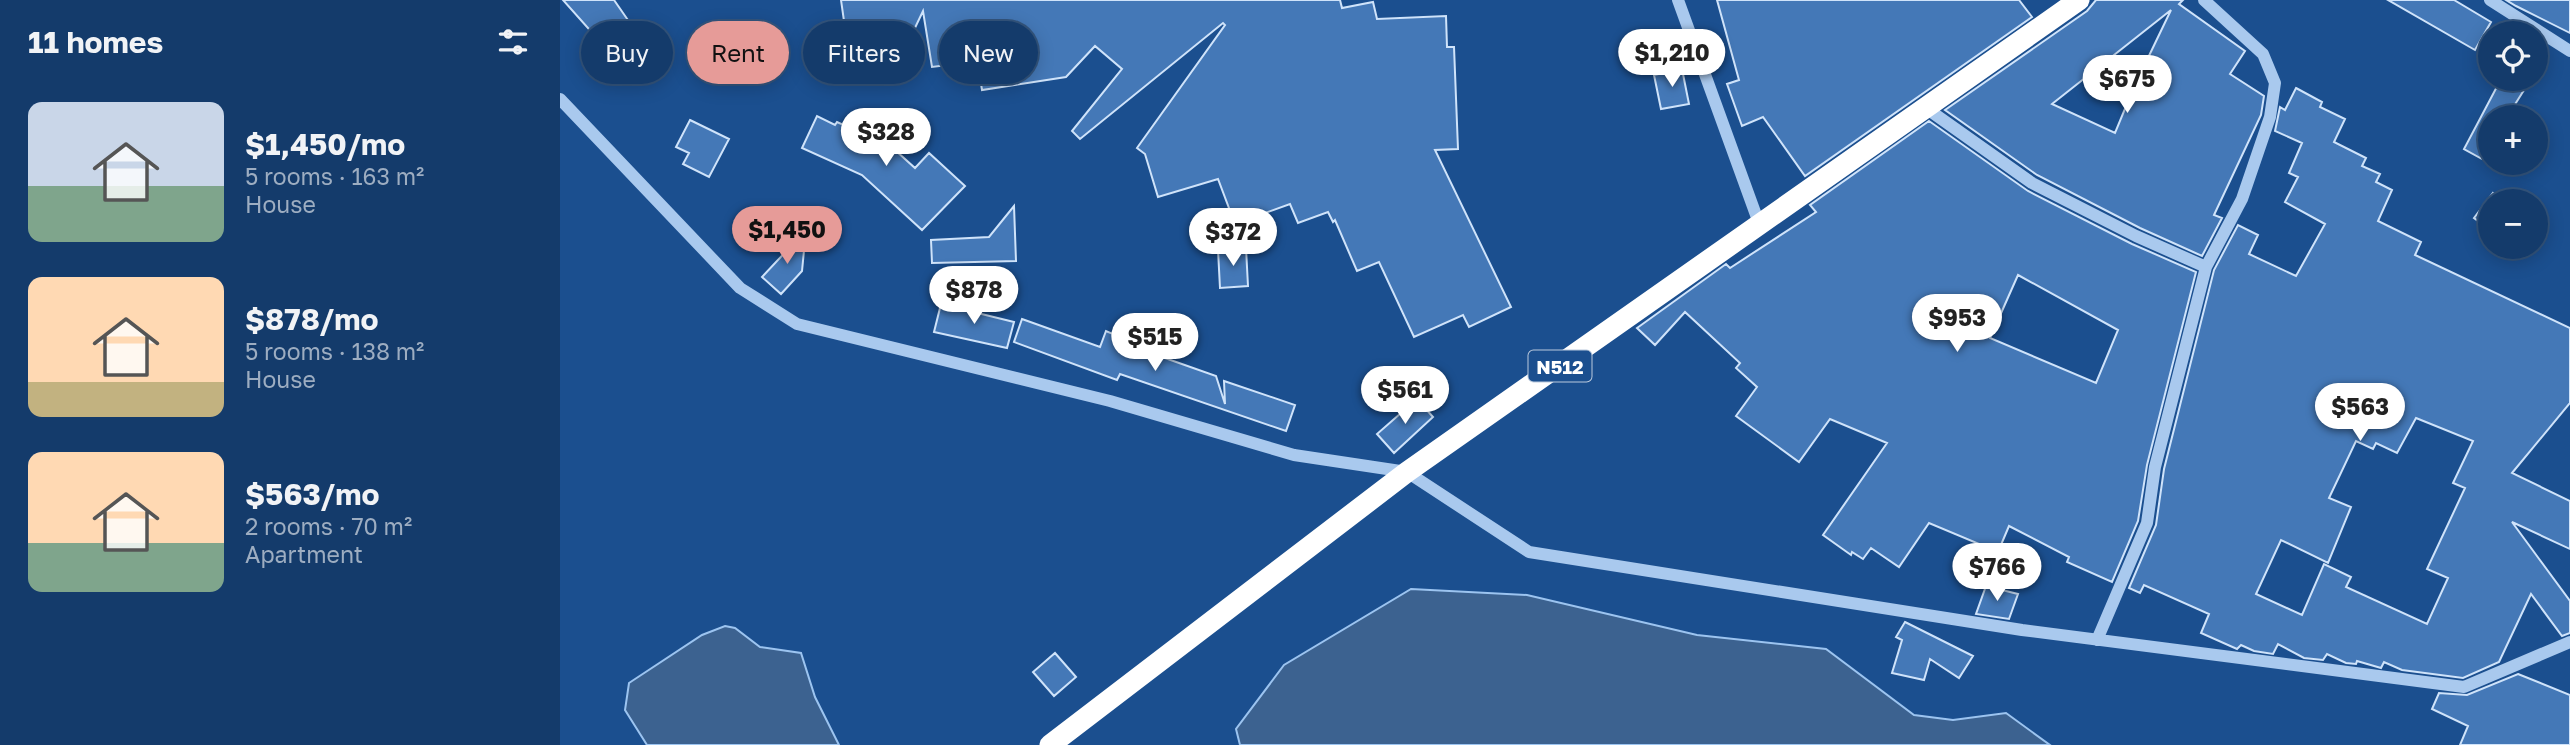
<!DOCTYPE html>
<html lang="en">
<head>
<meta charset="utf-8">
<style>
	:root { --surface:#143b6b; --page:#1d4271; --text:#f1f3f6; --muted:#9dadc1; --line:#33557e; --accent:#e69b98 }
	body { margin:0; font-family:"Golos Text",sans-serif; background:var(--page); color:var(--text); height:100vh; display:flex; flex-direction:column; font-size:26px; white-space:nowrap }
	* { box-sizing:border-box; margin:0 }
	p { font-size:23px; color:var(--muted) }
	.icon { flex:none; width:38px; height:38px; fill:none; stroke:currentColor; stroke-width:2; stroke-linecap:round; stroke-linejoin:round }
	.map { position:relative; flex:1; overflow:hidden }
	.details { display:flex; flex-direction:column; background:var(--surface); width:560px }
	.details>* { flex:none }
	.guide { position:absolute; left:21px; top:21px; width:665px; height:63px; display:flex; gap:14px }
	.tools { position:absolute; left:1918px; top:21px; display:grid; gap:14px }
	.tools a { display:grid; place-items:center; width:70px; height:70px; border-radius:50%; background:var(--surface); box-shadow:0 4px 18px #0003,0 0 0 2px var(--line); font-size:35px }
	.price { position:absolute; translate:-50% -60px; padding:0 16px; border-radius:24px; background:#fff; color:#222; font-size:23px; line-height:46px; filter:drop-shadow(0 2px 4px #0008) }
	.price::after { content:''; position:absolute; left:50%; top:42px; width:21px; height:16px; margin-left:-10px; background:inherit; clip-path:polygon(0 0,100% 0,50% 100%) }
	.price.current { background:var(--accent); color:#111 }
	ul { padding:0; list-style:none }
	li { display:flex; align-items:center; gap:21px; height:175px; padding:0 28px }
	li span { display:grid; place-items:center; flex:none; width:196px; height:140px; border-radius:14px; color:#555 }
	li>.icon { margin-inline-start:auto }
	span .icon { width:84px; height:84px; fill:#fffc; stroke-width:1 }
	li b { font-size:30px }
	h2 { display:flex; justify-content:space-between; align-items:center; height:84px; padding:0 28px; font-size:30px }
	.chip { padding:0 24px; border-radius:32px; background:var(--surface); box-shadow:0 4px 18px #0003,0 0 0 2px var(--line); font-size:24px; line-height:63px }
	.chip.current { background:var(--accent); color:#111 }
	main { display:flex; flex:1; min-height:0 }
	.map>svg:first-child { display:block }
</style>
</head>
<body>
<main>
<section class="details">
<h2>11 homes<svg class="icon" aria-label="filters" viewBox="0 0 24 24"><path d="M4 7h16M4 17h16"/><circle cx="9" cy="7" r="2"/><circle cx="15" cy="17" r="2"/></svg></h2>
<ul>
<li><span style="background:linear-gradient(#c9d6e8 60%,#7fa58c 0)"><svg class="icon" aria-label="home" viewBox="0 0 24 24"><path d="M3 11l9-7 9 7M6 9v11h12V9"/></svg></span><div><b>$1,450/mo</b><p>5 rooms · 163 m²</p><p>House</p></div></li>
<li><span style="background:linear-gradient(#ffd9b3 75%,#c2b280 0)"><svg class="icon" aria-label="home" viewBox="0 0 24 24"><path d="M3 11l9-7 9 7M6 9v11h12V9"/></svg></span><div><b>$878/mo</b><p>5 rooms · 138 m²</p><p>House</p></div></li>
<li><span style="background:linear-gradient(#ffd9b3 65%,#7fa58c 0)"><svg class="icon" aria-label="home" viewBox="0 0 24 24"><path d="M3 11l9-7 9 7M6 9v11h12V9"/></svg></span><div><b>$563/mo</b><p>2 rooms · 70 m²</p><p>Apartment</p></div></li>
</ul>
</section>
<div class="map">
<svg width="2010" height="745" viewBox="0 0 2010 745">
	<rect width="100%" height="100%" fill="#1b4f8f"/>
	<path fill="#3c6290" stroke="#9cc4f0" stroke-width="2" d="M851,589L967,595L1137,635L1266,649L1354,715L1393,720L1446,713L1490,745H680L676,729L724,665Z
		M165,626L175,628L200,647L241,653L255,697L279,745H87L65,710L69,683L142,635Z"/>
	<path fill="#4478b7" stroke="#cfe3fa" stroke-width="2" fill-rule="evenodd" d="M3,0H54L70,23L44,46Z
		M281,0H780L782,8L813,2L817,19L886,16L887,47H894L898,149L875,150L951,307L909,327L903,315L854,337L819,262L797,271L775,220L773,222L768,212L738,223L730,204L675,224L658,179L598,197L585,154L577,148L665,25L663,23L520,139L512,131L562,69L535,46L506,77L422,90L418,65L396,68V64L372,67L363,11L353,32L287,42Z
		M1157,0H1459L1472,17L1245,176L1203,117L1182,126L1167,84L1179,80Z
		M1536,0H1623L1619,4L1685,51L1670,74L1704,96L1701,115L1654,215L1662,218L1642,256L1580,228L1477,175L1385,110L1527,11ZM1611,10L1574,87L1555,133L1492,104Z
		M1828,0H1894L1931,22L1915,50Z
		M1946,0H2010V33L1956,6Z
		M1122,69L1129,104L1101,109L1094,75Z
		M1941,79H1971L1947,117H1930V145L1922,159L1904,149Z
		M1736,88L1762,102L1760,107L1785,119L1774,142L1806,158L1802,166L1820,174L1816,182L1832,190L1818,221L1861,242L1855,255L2010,328V403L1952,473L2010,501V549L1952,522L2010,601V633L2002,636L1971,594L1939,662L1903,678L1842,670L1824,662L1821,668L1797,661L1796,664L1786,663L1767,654L1763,660L1744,658L1718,644L1713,654L1694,651L1681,645L1677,649L1641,633L1649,614L1584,585L1580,593L1569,588L1596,525L1604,469L1654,270L1678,225L1698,235L1689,254L1736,276L1765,224L1725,202L1738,177L1729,173L1742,143L1715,131L1720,107L1725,110ZM1856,418L1913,441L1893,483L1905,488L1867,569L1888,578L1867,624L1786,587L1791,577L1764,564L1742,615L1696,594L1721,540L1768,563L1791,507L1769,498L1796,441L1813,449L1816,443L1837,453Z
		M294,113L355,168L369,153L405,186L362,230L302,175L242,148L257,116L275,125L277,122L288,127Z
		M130,120L169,139L149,177L123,164L129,153L116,147Z
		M1369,121L1468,191L1572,244L1636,272L1587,465L1578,521L1552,582L1507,562L1509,557L1449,526L1438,552L1369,523L1339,567L1311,548L1303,559L1292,552L1291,555L1263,535L1327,443L1270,419L1239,462L1176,416L1197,387L1176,368L1180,363L1125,312L1095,345L1077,328L1166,264L1170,268L1256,212L1250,205ZM1458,275L1558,330L1536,383L1430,338Z
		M1933,193L1944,201H1930V230L1914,218Z
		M454,206L456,261L372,263L371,240L429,237Z
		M246,230L242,271L221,294L202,277Z
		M686,248L688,286L660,288L658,250Z
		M381,304L454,322L447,348L374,332Z
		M462,319L540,347L546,331L572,342L571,346L656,376L665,404L664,381L735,405L726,431L560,374L557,380L454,342Z
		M857,399L873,417L834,453L817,434Z
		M1426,586L1458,594L1449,619L1416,614Z
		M1345,622L1413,656L1399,678L1370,659L1364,680L1332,673L1342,640L1336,637Z
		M495,653L516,677L494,696L473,672Z
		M1958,674L2010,695V745H1900L1908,726L1872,709L1879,693L1907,695Z"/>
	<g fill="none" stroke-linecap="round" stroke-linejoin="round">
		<path stroke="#a9c9ee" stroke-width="12" d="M1118,0L1200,226
			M1930,0L2010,51
			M0,99L180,288L237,324L550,401L734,455L847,472L969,552L1462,630L1904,687L2010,642
			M1366,108L1472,183L1576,236L1646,267L1682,199L1710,117L1715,83L1703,54L1644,0
			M1537,640L1587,523L1595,467L1646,267"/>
		<path stroke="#fff" stroke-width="21" d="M490,745L847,472L1519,0"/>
	</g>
	<g text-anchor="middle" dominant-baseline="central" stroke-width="6" stroke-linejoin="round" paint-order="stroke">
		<rect fill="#1b4f8f" stroke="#bbcadd" stroke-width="2" x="968.5" y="350.5" width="63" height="31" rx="5"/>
		<g font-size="19" font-weight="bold" fill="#fff">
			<text x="1000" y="366">N512</text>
		</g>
	</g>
</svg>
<div class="tools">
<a><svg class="icon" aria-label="locate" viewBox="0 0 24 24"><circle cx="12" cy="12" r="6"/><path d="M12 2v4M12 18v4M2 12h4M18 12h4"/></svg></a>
<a>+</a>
<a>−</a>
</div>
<b class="price" style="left:1112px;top:89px">$1,210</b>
<b class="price" style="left:1567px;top:115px">$675</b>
<b class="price" style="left:326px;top:168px">$328</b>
<b class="price current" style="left:227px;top:266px">$1,450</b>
<b class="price" style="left:673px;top:268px">$372</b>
<b class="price" style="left:414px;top:326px">$878</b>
<b class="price" style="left:1397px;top:354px">$953</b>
<b class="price" style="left:595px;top:373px">$515</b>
<b class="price" style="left:845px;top:426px">$561</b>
<b class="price" style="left:1800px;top:443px">$563</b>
<b class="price" style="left:1437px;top:603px">$766</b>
<div class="guide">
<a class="chip">Buy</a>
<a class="chip current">Rent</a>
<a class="chip">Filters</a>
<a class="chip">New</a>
</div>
</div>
</main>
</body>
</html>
